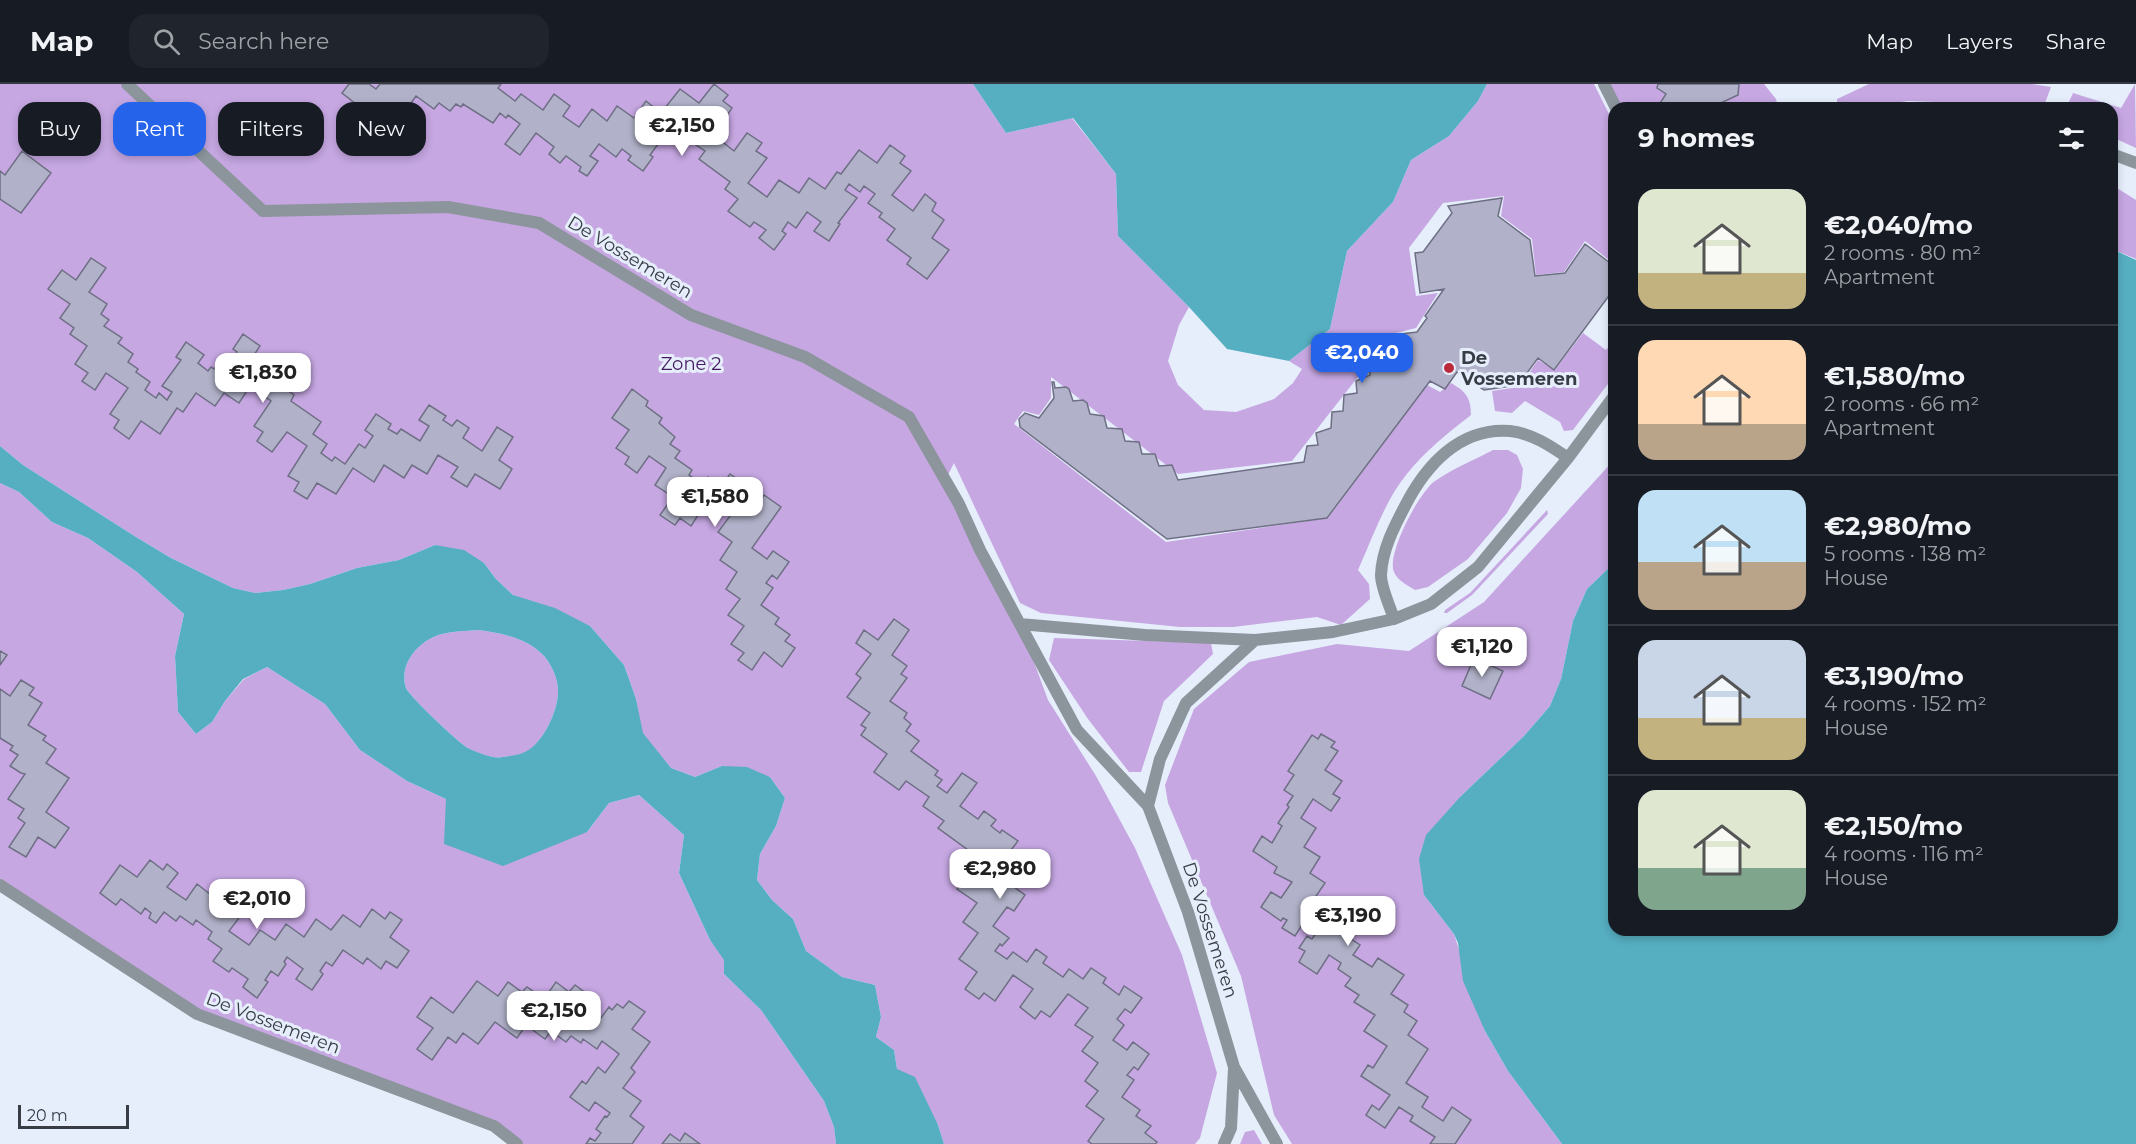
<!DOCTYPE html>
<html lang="en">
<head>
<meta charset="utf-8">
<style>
	:root { --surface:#171b24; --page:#20242c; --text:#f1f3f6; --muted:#9ea1a6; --line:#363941; --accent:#2563eb }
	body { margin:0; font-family:Montserrat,sans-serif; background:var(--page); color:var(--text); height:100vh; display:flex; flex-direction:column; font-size:22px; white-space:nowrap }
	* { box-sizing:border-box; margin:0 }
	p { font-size:20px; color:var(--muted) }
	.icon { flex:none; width:33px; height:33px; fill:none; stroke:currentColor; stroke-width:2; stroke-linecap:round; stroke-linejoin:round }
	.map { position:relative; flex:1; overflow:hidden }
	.sheet { position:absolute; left:1608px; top:18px; width:510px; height:834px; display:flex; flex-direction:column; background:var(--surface); border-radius:18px; box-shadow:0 3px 9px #0003 }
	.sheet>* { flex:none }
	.guide { position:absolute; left:18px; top:18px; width:570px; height:54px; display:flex; gap:12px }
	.scale { position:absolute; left:18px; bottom:15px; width:111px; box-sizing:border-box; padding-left:6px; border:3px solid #373c45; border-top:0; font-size:16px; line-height:21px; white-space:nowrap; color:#373c45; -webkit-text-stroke:4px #e6eefc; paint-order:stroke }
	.price { position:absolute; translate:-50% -51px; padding:0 14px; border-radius:12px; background:#fff; color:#222; font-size:20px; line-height:39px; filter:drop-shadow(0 2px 3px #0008) }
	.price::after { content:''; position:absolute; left:50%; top:36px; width:18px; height:14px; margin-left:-9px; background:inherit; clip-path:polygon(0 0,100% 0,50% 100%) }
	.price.selected { background:var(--accent); color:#fff }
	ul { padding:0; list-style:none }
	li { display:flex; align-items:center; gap:18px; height:150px; padding:0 30px }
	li+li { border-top:2px solid var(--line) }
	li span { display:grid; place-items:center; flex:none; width:168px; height:120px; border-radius:18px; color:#555 }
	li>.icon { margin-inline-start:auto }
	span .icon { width:72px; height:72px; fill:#fffc; stroke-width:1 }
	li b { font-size:26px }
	h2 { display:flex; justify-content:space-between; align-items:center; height:72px; padding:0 30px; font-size:26px }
	.pill { padding:0 21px; border-radius:18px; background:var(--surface); box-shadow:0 3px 9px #0003; font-size:21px; line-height:54px }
	.pill.selected { background:var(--accent); color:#fff }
	header { display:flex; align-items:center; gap:36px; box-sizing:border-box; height:84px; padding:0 30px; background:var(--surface); border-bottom:2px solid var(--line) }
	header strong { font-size:28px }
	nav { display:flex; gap:33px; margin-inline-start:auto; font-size:21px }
	.search { width:420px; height:54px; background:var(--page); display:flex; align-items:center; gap:15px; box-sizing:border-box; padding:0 21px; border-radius:18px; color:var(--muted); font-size:22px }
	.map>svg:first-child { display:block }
</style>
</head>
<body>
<header>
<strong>Map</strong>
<div class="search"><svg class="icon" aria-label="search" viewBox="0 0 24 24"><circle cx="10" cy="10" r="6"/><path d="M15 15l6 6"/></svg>Search here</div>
<nav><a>Map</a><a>Layers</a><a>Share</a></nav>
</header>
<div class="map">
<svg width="2136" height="1060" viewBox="0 0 2136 1060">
	<rect width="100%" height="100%" fill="#e6eefc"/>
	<path fill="#c6a7e2" d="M0,0H973L1006,49L1072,34L1116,90L1118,152L1189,223L1179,241L1168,277L1178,301L1204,326L1236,328L1274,315L1293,299L1302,285L1289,277L1330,245L1347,167L1393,118L1411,76L1449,52L1478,17L1487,0H1594L1614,40V180L1585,157L1564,188L1536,191L1532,155L1501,132L1504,112L1443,119L1409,164L1416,212L1438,209L1416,244L1396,249L1372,275L1292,377L1178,390L1051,293V314L1039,331L1023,327L1014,340L1166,458L1328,434L1427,301L1440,308L1451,299C1465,307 1471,313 1471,331C1448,349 1425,367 1406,391C1385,417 1372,455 1358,486L1369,500L1370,515L1341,541L1317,533L1233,543H1180L1041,529L1020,519L954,379L945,397L1020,540L1048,616L1096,692L1135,764L1182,871L1217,989L1200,1054L1195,1060H944L938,1041L897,985L894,966L876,953L881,933L875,901L842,893L806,867L793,835L772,816L757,796L760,770L776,742L785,714L770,693L722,682L695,693L671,684L642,649L636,615L624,581L590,542L513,511L496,495L484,479L435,461L399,476L357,484L310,500L283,506L255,509L233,504L171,474L136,453L23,381L0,362Z
		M1610,0H1658L1657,4L1666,10L1657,24H1622Z
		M1739,0H1764L1776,15L1778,24H1710L1737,11Z
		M1869,0H2032L2051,3L2045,19L2036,24H1989L1963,19L1908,17L1862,24H1839L1837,22V15Z
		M2135,0L2136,64L2112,53V24H2069L2068,20L2073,9L2121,24Z
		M2112,101L2136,116V175L2112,165Z
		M1583,249L1606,266L1614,256V292L1573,346L1564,347L1560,338L1525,317L1512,329L1495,327L1492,307L1519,303L1538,276L1555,286Z
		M1493,366H1508L1517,371L1523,385L1521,404L1507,429L1468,475L1428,503L1415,506C1407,501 1398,497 1394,488C1386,471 1419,408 1435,397C1452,385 1474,376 1493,366Z
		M1614,376V479L1587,505L1573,537L1561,595L1550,622L1524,652L1461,712L1424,811L1454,850L1485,947L1508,987L1562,1060H1292L1274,1031L1241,892L1168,719L1165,701L1194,625L1249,578L1337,560L1409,567L1484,518Z
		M0,399L19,408L52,438L88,454L137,488L184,530L175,572L178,628L196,650L212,638L225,617L244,595L267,583L325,620L360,666L407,697L446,715L587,748L609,719L639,711L684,751L679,789L710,856L725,876L724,890L761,926L824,1017L834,1043L836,1060H521L494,1042L197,930L0,801Z
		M1547,426L1548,430L1472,511L1447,529H1444L1445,526L1470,509Z
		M478,546C501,549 529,554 545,573C552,582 558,595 558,606C559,625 543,660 525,669C519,671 510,672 503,673C493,675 477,669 468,664C460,660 409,612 406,604C398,580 419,556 442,550C454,547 466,547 478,546Z
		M1054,554L1211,559L1213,570L1164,617L1141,688H1129L1088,635L1049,576Z
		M1254,1046L1262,1060H1240L1245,1048Z"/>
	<path fill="#56afc1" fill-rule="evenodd" d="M973,0H1487L1478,17L1449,52L1411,76L1393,118L1347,167L1330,245L1289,277L1227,265L1189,223L1118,152L1116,90L1073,34L1006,49Z
		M2112,165L2136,176V1060H1562L1508,987L1485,947L1463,897L1458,859L1454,850L1424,811L1419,775L1426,751L1461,712L1524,652L1550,622L1561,595L1573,537L1587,505L1614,479V846H2112Z
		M0,362L23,381L136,453L171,474L233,504L255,509L283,506L310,500L357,484L399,476L435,461L464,466L484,479L496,495L513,511L555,524L590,542L624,581L636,615L643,649L671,684L695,693L722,682L747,683L770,693L785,714L776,742L760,770L757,796L772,816L793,835L806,867L842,893L875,901L881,933L876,953L894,966L897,985L915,993L938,1041L944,1060H836L834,1043L824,1017L761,926L724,890V876L710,856L679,789L684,751L639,711L609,719L587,748L503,782L444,760L446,715L407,697L360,666L325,620L267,583L243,595L225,617L212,638L196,650L178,628L175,572L184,530L137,488L88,454L52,438L19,408L0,399ZM478,546C501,549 529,554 545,573C552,582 558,595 558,606C559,625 543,660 525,668C519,671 510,672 503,673C493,675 478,669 468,664C460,660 409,612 406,604C398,580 419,556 442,550C454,547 466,547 478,546Z"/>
	<path fill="#b1b2c9" stroke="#6e6f84" stroke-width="1.5" d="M349,0H369L376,5L380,0H501L498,4L515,17L521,10L543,26L554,10L570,22L563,32L579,43L592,25L607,37L617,22L634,34L646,17L661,29L680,5L699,19L714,0L728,11L723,17L732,24L714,51L734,67L747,49L762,59L756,67L767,74L748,99L767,113L779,96L799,109L809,94L825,105L837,88L841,90L859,66L877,79L890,61L905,72L900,79L911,87L892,111L913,127L925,110L936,119L932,127L944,136L932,154L949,166L927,195L907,180L911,174L887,156L895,145L879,133L882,129L868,119L875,110L864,102L860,108L849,100L845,106L857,114L838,139L840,140L829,157L814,147L821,138L807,128L796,144L788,138L782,147L786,150L774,166L759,154L766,146L754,138L750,143L728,127L738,115L725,105L730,98L699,75L705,67L690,57L697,48L687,41L684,44L674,38L650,71L653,73L643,87L628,76L631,72L622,65L616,73L599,60L590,72L598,77L587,92L579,87L581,83L566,72L560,79L549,70L554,63L536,49L520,71L505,60L520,40L508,31L506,34L500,29L493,39L463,20L461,23L456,20L450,27L439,19L434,25L416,12L399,36L394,33L388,42L371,29L354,52L339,41L356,20L342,9Z
		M1658,0H1739L1738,11L1710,24H1657L1666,10L1657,4Z
		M22,67L51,89L21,129L0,115V87L5,91Z
		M1502,114L1498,132L1530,156L1535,192L1565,189L1585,160L1614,182V205L1554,286L1538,274L1518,301L1484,306L1457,288L1445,305L1430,297L1327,434L1167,455L1020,343L1019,335L1025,329L1039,334L1054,314L1052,298H1054L1055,304L1066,303L1069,305L1073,317L1083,316L1087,319L1090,330L1104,332L1107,344L1122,345L1125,357L1139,358L1142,370H1155L1159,382L1172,381L1178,396L1304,378L1307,362L1318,361L1316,349L1331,344L1332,328L1343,327L1344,311L1357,309L1356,297L1370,291L1369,283L1383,281L1381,268L1397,266L1394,251L1417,248L1427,234L1425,232L1444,205L1420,209L1415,169L1423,168L1452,129L1448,122Z
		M91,174L106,184L89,208L107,220L101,230L109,236L104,242L122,254L118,259L133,270L128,278L138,285L136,288L150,298L145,306L156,314L159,309L167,316L172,308L162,302L181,276L176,273L186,258L204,271L198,279L208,287L211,283L214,285L223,273L230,278L237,268L233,265L243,250L260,262L254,271L264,278L267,273L288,288L280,301L294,311L291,317L321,338L313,350L327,360L321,369L332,377L335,373L345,380L359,360L365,364L373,352L365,346L376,330L391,340L388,345L397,350L401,345L420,357L429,342L419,336L429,321L446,332L443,336L452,342L457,336L469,344L463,354L482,367L497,343L513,353L499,376L512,385L500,405L475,390L467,403L451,393L458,383L438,371L427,390L412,381L404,394L384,381L374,398L353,384L336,410L317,399L307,415L294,407L299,398L288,392L307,362L287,348L272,368L257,357L263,348L254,342L271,317L250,302L239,319L224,309L215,322L196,309L183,328L177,324L160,350L141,337L129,355L114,344L119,336L110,330L128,304L106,289L95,306L82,297L88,289L75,280L87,262L70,250L74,244L60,234L70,220L48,205L62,186L76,196Z
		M632,305L648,317L646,322L662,334L659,339L675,353L670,360L680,367L675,374L692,386L689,391L702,400L708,393L721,403L730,390L747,402L742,408L759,419L764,411L781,423L752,464L767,475L773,467L789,478L777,495L772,491L766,499L773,504L761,521L779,534L775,540L790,551L785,557L795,564L782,583L764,568L752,586L738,576L744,569L731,560L744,542L728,531L740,515L726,505L737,488L720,476L732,458L718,448L730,432L708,416L691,442L680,434L675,441L660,431L673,413L655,401L666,384L649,372L637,389L625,380L629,373L616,364L629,346L612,334Z
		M894,535L909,546L892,571L907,582L901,590L907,594L890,617L907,629L904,634L911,640L906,647L919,657L911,667L938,687L935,691L942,696L937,702L947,709L962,689L977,699L960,722L978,735L984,727L996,736L991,742L1000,749L1002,746L1018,757L1005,774L997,768L989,779L1010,795L1007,798L1025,811L1014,827L1007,823L993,842L1009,854L1002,862L1000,860L995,867L1007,875L1013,868L1027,878L1036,865L1047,873L1043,879L1063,893L1069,885L1083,895L1091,884L1106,894L1103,899L1119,911L1124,902L1142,914L1131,929L1125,925L1117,935L1124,941L1113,956L1127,966L1133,958L1149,970L1138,986L1134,983L1127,991L1134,996L1122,1013L1140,1026L1136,1032L1151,1042L1145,1049L1157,1058L1155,1060H1092L1088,1057L1104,1035L1086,1022L1098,1007L1085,997L1098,979L1082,967L1093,953L1075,941L1088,924L1068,910L1050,933L1041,927L1035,935L1020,923L1033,905L1013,891L995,917L984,909L979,915L965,905L977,888L959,875L978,849L963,838L977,819L957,805L968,791L954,781L962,769L965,771L968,766L938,744L944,737L923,722L929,713L906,697L899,706L874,688L887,670L861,651L866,644L861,641L870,629L847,613L861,594L856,590L871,570L856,559L864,546L878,556Z
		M0,567L7,571L0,581Z
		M1474,574L1503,587L1490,615L1462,602Z
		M21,596L34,604L29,611L42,619L28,641L46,652L43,656L56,665L46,679L69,694L46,728L69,744L55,764L38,753L26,773L9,763L25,739L18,734L24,725L8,715L25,690L21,689L10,682L18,671L10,666L13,662L0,654V605L10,612Z
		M1321,650L1335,658L1331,663L1338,667L1325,686L1342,697L1333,710L1340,714L1331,727L1313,715L1301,734L1316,744L1304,763L1320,773L1310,789L1325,799L1312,818L1328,828L1332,822L1348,833L1339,847L1360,861L1353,871L1372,883L1378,874L1404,891L1391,910L1408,921L1404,928L1417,937L1408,951L1428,965L1406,999L1428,1013L1422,1023L1443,1037L1452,1023L1471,1036L1455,1060H1430L1435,1053L1410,1037L1413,1032L1399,1023L1385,1044L1366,1031L1372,1021L1379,1026L1390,1011L1361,992L1368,981L1373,984L1387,962L1364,947L1375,931L1354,918L1359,911L1345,902L1351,894L1338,885L1341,879L1329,871L1317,890L1299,878L1305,867L1299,864L1307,852L1312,855L1319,845L1305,836L1295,852L1282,844L1287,836L1283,834L1281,837L1261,823L1271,808L1281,814L1292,798L1274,789L1277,783L1253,767L1262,752L1272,759L1282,742L1278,739L1289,723L1287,721L1293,712L1284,706L1294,691L1288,687L1312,651L1318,655Z
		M150,776L163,786L167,780L178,789L167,803L186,816L197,800L215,814L227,797L242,808L238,815L248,822L229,847L249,861L260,846L275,856L286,840L304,853L316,835L331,846L343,831L360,843L372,825L385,835L390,828L402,836L390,853L409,867L397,884L386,877L381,885L367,874L363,880L343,866L332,882L326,878L320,887L323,890L312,906L296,895L303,885L287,873L284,878L286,880L278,892L271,887L265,896L268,898L257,914L243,903L248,895L232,884L229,888L213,877L222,865L208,855L212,848L196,836L193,841L180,832L176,837L164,828L156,839L149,834L151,829L145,824L141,830L121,815L116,821L100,809L120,781L137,793Z
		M477,897L498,912L508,898L522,908L527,903L544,915L556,898L569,908L575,901L587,910L574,927L595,942L609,923L612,926L617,920L623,924L629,917L645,928L632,945L650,958L631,984L635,988L623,1004L641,1017L630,1032L644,1043L632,1060H586L590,1054L595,1057L601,1049L596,1045L605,1032L607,1033L610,1029L595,1018L589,1027L570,1013L582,997L586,1000L598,983L605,989L619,970L602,957L597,965L583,955L581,959L571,952L566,958L551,947L545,955L526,941L517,954L495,938L478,960L463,949L456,959L448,953L432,976L417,965L433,944L417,933L431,913L453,929Z
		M685,1049L700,1060H662L670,1050L680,1057Z"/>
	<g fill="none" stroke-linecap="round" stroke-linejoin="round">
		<path stroke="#8b959b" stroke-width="12" d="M127,0L263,127L448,123L539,139L691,231L805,273L909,333L959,420L980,466L1077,646L1148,722
			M1604,0L1616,24
			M2112,70L2136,79
			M1394,535C1390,522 1381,504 1381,491C1382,466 1394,443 1405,422C1426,381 1460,343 1510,347C1531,349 1551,362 1568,374
			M1020,540L1145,551L1255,556L1333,548L1394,535L1431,520L1478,483L1568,374L1614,312
			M1255,556L1186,619L1160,675L1148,722L1188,828L1234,983L1277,1060
			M0,801L197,930L494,1042L517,1060
			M1224,1060L1231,1044L1234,984"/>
	</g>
	<circle fill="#bb2a3a" stroke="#e6eefc" stroke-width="2" cx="1449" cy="284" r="6"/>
	<g text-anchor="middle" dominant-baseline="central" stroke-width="6" stroke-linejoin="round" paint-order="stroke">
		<g font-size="18" fill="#373c45" stroke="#e6eefc">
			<text transform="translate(630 173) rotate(31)">De Vossemeren</text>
			<text transform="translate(1210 846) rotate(72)">De Vossemeren</text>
			<text transform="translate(273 939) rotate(21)">De Vossemeren</text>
		</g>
		<g font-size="18" font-weight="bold" fill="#373c45" stroke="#e6eefc" text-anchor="start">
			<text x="1461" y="274">De<tspan x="1461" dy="21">Vossemeren</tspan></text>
		</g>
		<g font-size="18" fill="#441b60" stroke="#e6eefc">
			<text x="691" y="280">Zone 2</text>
		</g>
	</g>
</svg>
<div class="scale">20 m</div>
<b class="price" style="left:682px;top:73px">€2,150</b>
<b class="price selected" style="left:1362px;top:300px">€2,040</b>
<b class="price" style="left:263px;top:320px">€1,830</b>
<b class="price" style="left:715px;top:444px">€1,580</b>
<b class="price" style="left:1482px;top:594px">€1,120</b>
<b class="price" style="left:1000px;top:816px">€2,980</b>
<b class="price" style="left:257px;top:846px">€2,010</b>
<b class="price" style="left:1348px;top:863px">€3,190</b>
<b class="price" style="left:554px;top:958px">€2,150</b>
<div class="guide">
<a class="pill">Buy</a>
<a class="pill selected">Rent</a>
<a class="pill">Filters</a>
<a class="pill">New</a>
</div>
<section class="sheet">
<h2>9 homes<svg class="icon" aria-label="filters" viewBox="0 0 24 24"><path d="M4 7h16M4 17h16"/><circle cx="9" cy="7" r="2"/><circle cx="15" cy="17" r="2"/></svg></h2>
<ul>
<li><span style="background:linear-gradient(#dfe7d0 70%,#c2b280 0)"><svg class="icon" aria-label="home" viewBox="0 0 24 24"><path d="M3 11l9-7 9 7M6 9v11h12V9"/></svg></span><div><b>€2,040/mo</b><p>2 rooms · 80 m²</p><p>Apartment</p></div></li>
<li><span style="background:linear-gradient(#ffd9b3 70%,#b9a48a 0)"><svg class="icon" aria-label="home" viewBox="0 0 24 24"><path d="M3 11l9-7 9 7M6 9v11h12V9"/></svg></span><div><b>€1,580/mo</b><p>2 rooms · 66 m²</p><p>Apartment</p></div></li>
<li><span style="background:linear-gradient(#bfe0f5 60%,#b9a48a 0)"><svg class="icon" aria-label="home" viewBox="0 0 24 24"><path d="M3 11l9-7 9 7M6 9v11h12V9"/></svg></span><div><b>€2,980/mo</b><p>5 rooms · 138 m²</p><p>House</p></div></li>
<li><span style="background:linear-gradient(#c9d6e8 65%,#c2b280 0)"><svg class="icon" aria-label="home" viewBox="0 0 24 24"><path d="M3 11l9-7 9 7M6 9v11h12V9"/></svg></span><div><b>€3,190/mo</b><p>4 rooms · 152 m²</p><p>House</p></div></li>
<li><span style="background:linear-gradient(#dfe7d0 65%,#7fa58c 0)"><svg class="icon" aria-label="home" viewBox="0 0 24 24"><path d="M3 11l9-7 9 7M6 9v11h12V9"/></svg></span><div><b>€2,150/mo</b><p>4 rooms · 116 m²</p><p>House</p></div></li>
</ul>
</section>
</div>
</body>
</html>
